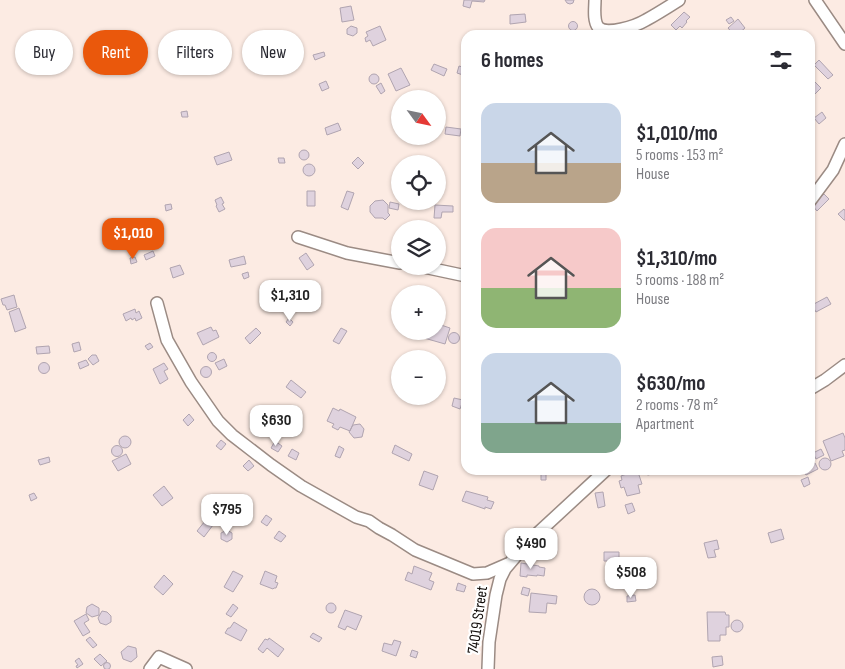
<!DOCTYPE html>
<html lang="en">
<head>
<meta charset="utf-8">
<style>
	:root { --surface:#fff; --page:#f2f2f3; --text:#2b2b33; --muted:#7c7c81; --accent:#ea580c }
	body { margin:0; font-family:"Sofia Sans Condensed",sans-serif; background:var(--page); color:var(--text); height:100vh; display:flex; flex-direction:column; font-size:19px; white-space:nowrap }
	* { box-sizing:border-box; margin:0 }
	p { font-size:16px; color:var(--muted) }
	.icon { flex:none; width:28px; height:28px; fill:none; stroke:currentColor; stroke-width:2; stroke-linecap:round; stroke-linejoin:round }
	.map { position:relative; flex:1; overflow:hidden }
	.drawer { position:absolute; left:461px; top:30px; width:354px; height:445px; display:flex; flex-direction:column; background:var(--surface); border-radius:15px; box-shadow:0 1px 4px #0004 }
	.drawer>* { flex:none }
	.guide { position:absolute; left:15px; top:30px; width:371px; height:45px; display:flex; gap:10px }
	.needle { width:32px; rotate:123deg }
	.controls { position:absolute; left:391px; top:90px; display:grid; gap:10px }
	.controls a { display:grid; place-items:center; width:55px; height:55px; border-radius:50%; background:var(--surface); box-shadow:0 1px 4px #0004; font-size:25px }
	.price { position:absolute; translate:-50% -42px; padding:0 11px; border-radius:10px; background:#fff; color:#222; font-size:16px; line-height:32px; filter:drop-shadow(0 1px 2px #0008) }
	.price::after { content:''; position:absolute; left:50%; top:30px; width:15px; height:11px; margin-left:-8px; background:inherit; clip-path:polygon(0 0,100% 0,50% 100%) }
	.price.selected { background:var(--accent); color:#fff }
	ul { padding:0; list-style:none }
	li { display:flex; align-items:center; gap:15px; height:125px; padding:0 20px }
	li span { display:grid; place-items:center; flex:none; width:140px; height:100px; border-radius:15px; color:#555 }
	li>.icon { margin-inline-start:auto }
	span .icon { width:60px; height:60px; fill:#fffc; stroke-width:1 }
	li b { font-size:21px }
	h2 { display:flex; justify-content:space-between; align-items:center; height:60px; padding:0 20px; font-size:21px }
	.tag { padding:0 18px; border-radius:22px; background:var(--surface); box-shadow:0 1px 4px #0004; font-size:18px; line-height:45px }
	.tag.selected { background:var(--accent); color:#fff }
	.map>svg:first-child { display:block }
</style>
</head>
<body>
<div class="map">
<svg width="845" height="669" viewBox="0 0 845 669">
	<rect width="100%" height="100%" fill="#fcebe3"/>
	<path fill="#dfd2de" stroke="#b0a4b0" d="M464,0H485L484,2L472,1L470,8L463,6Z
		M565,0H574L573,3L570,4L567,3Z
		M351,6L354,20L342,22L340,8Z
		M684,12L690,17L686,21L687,22L682,28L680,26L676,30L671,25Z
		M525,14L526,22L510,24V15Z
		M731,17L734,21L729,24L726,20Z
		M738,19L745,28L737,35H734L728,28Z
		M568.5 26a4.5 4.5 0 1 1 9 0a4.5 4.5 0 1 1-9 0Z
		M351,26L357,28V33L353,36L347,34V29Z
		M380,26L386,40L373,46L370,40L366,42L365,38L368,36L366,32Z
		M764,31L770,33L771,35H757L760,32Z
		M212,44H218L220,56H213Z
		M324,52L325,56L315,60L313,55Z
		M819,60L833,75L828,79L814,65Z
		M434,64L447,69L444,76L431,70Z
		M459,66L466,68V76L457,73Z
		M401,68L410,85L396,91L388,74Z
		M369 79a5 5 0 1 1 10 0a5 5 0 1 1-10 0Z
		M810,77L821,88L810,99Z
		M326,81L329,88L322,91L319,84Z
		M381,83L385,91L381,94L376,86Z
		M187,111L188,117H182L181,112Z
		M822,112L826,118L819,124L814,118Z
		M338,123L341,130L327,135L325,128Z
		M446,127L461,129L460,136L445,134Z
		M466,131V142L464,141L462,137L463,133Z
		M299 155a5 5 0 1 1 10 0a5 5 0 1 1-10 0Z
		M229,152L232,160L217,165L214,157Z
		M358,157L364,163L358,169L352,163Z
		M278,158H284L285,163H279Z
		M303 170a6 6 0 1 1 12 0a6 6 0 1 1-12 0Z
		M307,191H315V206H307Z
		M347,191L354,193L348,210L341,207Z
		M824,194L829,199L817,211L812,205Z
		M221,197L224,203L222,204L225,209L219,212L216,206L217,205L215,200Z
		M383,200L388,205V213L390,215L385,220L383,218H375L370,212V206L375,201Z
		M390,202L399,204L398,210L389,208Z
		M171,204L172,209L166,211L165,205Z
		M435,205L453,206V212H442L441,218H434Z
		M844,209L845,211V220H844L838,214Z
		M153,251L155,256L146,260L144,255Z
		M306,253L314,265L307,270L299,258Z
		M244,256L246,264L231,267L229,260Z
		M135,257L137,262L131,264L130,258Z
		M180,265L184,274L173,278L170,268Z
		M248,272L249,277L244,279L242,274Z
		M14,295L17,307L7,310L5,305H3L1,299Z
		M827,297L831,304L816,312L812,305Z
		M19,308L26,328L15,332L9,312Z
		M135,309L136,313L139,311L142,318L136,321L135,318L132,320L131,318L126,321L123,314Z
		M289,318L293,322L290,326L286,322Z
		M438,324L450,328L445,344L417,336L419,331H438Z
		M211,327L213,331L216,330L219,337L203,345L197,333Z
		M256,328L261,333L250,344L245,338Z
		M341,328L347,331L339,344L333,341Z
		M448.5 338a5.5 5.5 0 1 1 11 0a5.5 5.5 0 1 1-11 0Z
		M79,342L81,350L74,352L72,344Z
		M150,343L153,347L148,350L145,346Z
		M49,346L50,353L37,354L36,347Z
		M207.5 357a4.5 4.5 0 1 1 9 0a4.5 4.5 0 1 1-9 0Z
		M92,355H96L99,361L93,365L88,359Z
		M224,359L227,366L219,370L215,363Z
		M86,360L89,365L80,369L78,363Z
		M38.5 368a5.5 5.5 0 1 1 11 0a5.5 5.5 0 1 1-11 0Z
		M164,363L168,369L164,371L168,379L160,384L153,369Z
		M200.5 372a5.5 5.5 0 1 1 11 0a5.5 5.5 0 1 1-11 0Z
		M291,380L306,392L301,398L286,387Z
		M454,398L463,400L460,409L452,406Z
		M333,408L339,411L340,409L356,417L350,431L340,427L338,430L332,427L334,424L327,421Z
		M189,414L194,420L188,426L183,420Z
		M360,424L364,429L362,437L354,438L349,432L353,425Z
		M266,425L271,428L266,434L261,430Z
		M843,433L845,438V450L842,451L844,456L831,461L823,441Z
		M119 442a6 6 0 1 1 12 0a6 6 0 1 1-12 0Z
		M221,440L226,444L221,450L216,446Z
		M275,441L282,446L278,452L271,448Z
		M395,445L412,454L409,461L392,453Z
		M111.5 451a5.5 5.5 0 1 1 11 0a5.5 5.5 0 1 1-11 0Z
		M339,446L344,449L340,458L335,456Z
		M292,449L299,453L296,460L288,456Z
		M821,449L824,455L816,459L813,453Z
		M126,454L131,464L118,471L112,461Z
		M49,457L50,462L40,465L38,460Z
		M819 464a6 6 0 1 1 12 0a6 6 0 1 1-12 0Z
		M249,460L254,466L248,471L243,466Z
		M815,463L818,469L806,475L803,470H810V465Z
		M643,470H654L652,474L648,475L644,473Z
		M424,471L438,476L433,490L419,485Z
		M541,472H546V480H541Z
		M632,472L633,474L638,472L642,484L638,485L640,493L627,496L624,487L621,488L619,481L622,480L621,476Z
		M808,477L810,484L804,487L801,480Z
		M164,486L173,498L162,506L153,495Z
		M466,491L488,497L487,500L494,502L491,509L485,507V509L462,501Z
		M603,492L605,506L598,508L595,493Z
		M34,493L37,498L31,501L29,495Z
		M632,503L635,511L628,514L625,505Z
		M266,515L272,519L267,526L261,522Z
		M209,516L216,521L204,537L197,531Z
		M781,529L784,539L771,543L768,533Z
		M227,530L232,533V539L227,542L221,539V533Z
		M279,531L286,536L281,542L274,538Z
		M717,540L719,549L714,550L716,557L708,558L704,543Z
		M604,552H619V561H604Z
		M521,563L539,566V567L545,568L544,576L537,575V576L527,575V577L520,576Z
		M414,566L432,573L429,580L434,582L431,590L405,580L408,572L412,574Z
		M233,571L243,576L233,592L224,587Z
		M265,571L277,576L275,582L278,583L276,588H274L273,589L260,584Z
		M164,575L173,584L163,595L154,587Z
		M458,583L466,586L464,592L456,590Z
		M523,587L530,589L528,596L521,594Z
		M584 597a8 8 0 1 1 16 0a8 8 0 1 1-16 0Z
		M531,593L557,596L556,604L547,603L546,613L529,612Z
		M635,595L636,601L627,602V596Z
		M326 608a5 5 0 1 1 10 0a5 5 0 1 1-10 0Z
		M92,604L99,608V615L92,617L86,613L87,607Z
		M233,604L238,608L231,617L226,614Z
		M345,610L362,616L356,630L347,626L345,630L338,627Z
		M102,611L107,612L111,616V622L106,625L100,623L98,618Z
		M707,612H725L726,615H729V627H726V635H720V641H708Z
		M86,614L89,620L84,623L90,632L83,636L74,621Z
		M731 626a6 6 0 1 1 12 0a6 6 0 1 1-12 0Z
		M234,622L247,630L241,641L225,633L228,628H230Z
		M313,633L322,638L319,642L310,637Z
		M90,637L97,645L93,648L86,640Z
		M269,638L284,649L278,657L267,648L263,653L258,649L265,639L268,640Z
		M394,640L401,642L396,656L382,651L384,643L392,645Z
		M128,646L136,648L137,657L131,662L123,659L121,652Z
		M412,650L418,652L416,658L410,656Z
		M100,654L107,661L101,666L94,659Z
		M722,656L723,665L713,667L712,657Z
		M79,658L83,664L77,668L76,666L78,665L75,661Z
		M103.5 666a3.5 3.5 0 1 1 7 0a3.5 3.5 0 1 1-7 0Z"/>
	<g fill="none" stroke-linecap="round" stroke-linejoin="round">
		<defs>
			<path id="minor" d="M595,0C595,8 593,20 598,27C606,36 636,26 646,20C657,14 668,7 679,0
				M815,0L845,44
				M810,201L833,170L845,144
				M298,237L347,253L400,263
				M419,266L466,276
				M157,303L167,340L191,382L218,421L232,435L271,465L301,486L356,517L369,521L379,528L392,535L415,550L473,574L487,573L510,563
				M810,389L825,380L845,365
				M150,669L159,657L186,669
				M488,669L489,642L496,595L500,579L505,569L527,543L606,470"/>
		</defs>
		<use href="#minor" stroke="#9b8b84" stroke-width="14"/>
		<use href="#minor" stroke="#fff" stroke-width="11"/>
	</g>
	<g text-anchor="middle" dominant-baseline="central" stroke-width="4.5" stroke-linejoin="round" paint-order="stroke">
		<g font-size="16" fill="#120d0a" stroke="#fff">
			<text transform="translate(478 620) rotate(-82)">74019 Street</text>
		</g>
	</g>
</svg>
<div class="controls">
<a><svg class="needle" viewBox="-14 -14 28 28"><path d="M0-13l5 13h-10z" fill="#e53935"/><path d="M0 13l5-13h-10z" fill="#7c7c81"/></svg></a>
<a><svg class="icon" aria-label="locate" viewBox="0 0 24 24"><circle cx="12" cy="12" r="6"/><path d="M12 2v4M12 18v4M2 12h4M18 12h4"/></svg></a>
<a><svg class="icon" aria-label="layers" viewBox="0 0 24 24"><path d="M12 4l9 5-9 5-9-5zM3 14l9 5 9-5"/></svg></a>
<a>+</a>
<a>−</a>
</div>
<b class="price selected" style="left:133px;top:260px">$1,010</b>
<b class="price" style="left:290px;top:322px">$1,310</b>
<b class="price" style="left:276px;top:447px">$630</b>
<b class="price" style="left:227px;top:536px">$795</b>
<b class="price" style="left:531px;top:570px">$490</b>
<b class="price" style="left:631px;top:599px">$508</b>
<div class="guide">
<a class="tag">Buy</a>
<a class="tag selected">Rent</a>
<a class="tag">Filters</a>
<a class="tag">New</a>
</div>
<section class="drawer">
<h2>6 homes<svg class="icon" aria-label="filters" viewBox="0 0 24 24"><path d="M4 7h16M4 17h16"/><circle cx="9" cy="7" r="2"/><circle cx="15" cy="17" r="2"/></svg></h2>
<ul>
<li><span style="background:linear-gradient(#c9d6e8 60%,#b9a48a 0)"><svg class="icon" aria-label="home" viewBox="0 0 24 24"><path d="M3 11l9-7 9 7M6 9v11h12V9"/></svg></span><div><b>$1,010/mo</b><p>5 rooms · 153 m²</p><p>House</p></div></li>
<li><span style="background:linear-gradient(#f6c9c9 60%,#8fb573 0)"><svg class="icon" aria-label="home" viewBox="0 0 24 24"><path d="M3 11l9-7 9 7M6 9v11h12V9"/></svg></span><div><b>$1,310/mo</b><p>5 rooms · 188 m²</p><p>House</p></div></li>
<li><span style="background:linear-gradient(#c9d6e8 70%,#7fa58c 0)"><svg class="icon" aria-label="home" viewBox="0 0 24 24"><path d="M3 11l9-7 9 7M6 9v11h12V9"/></svg></span><div><b>$630/mo</b><p>2 rooms · 78 m²</p><p>Apartment</p></div></li>
</ul>
</section>
</div>
</body>
</html>
